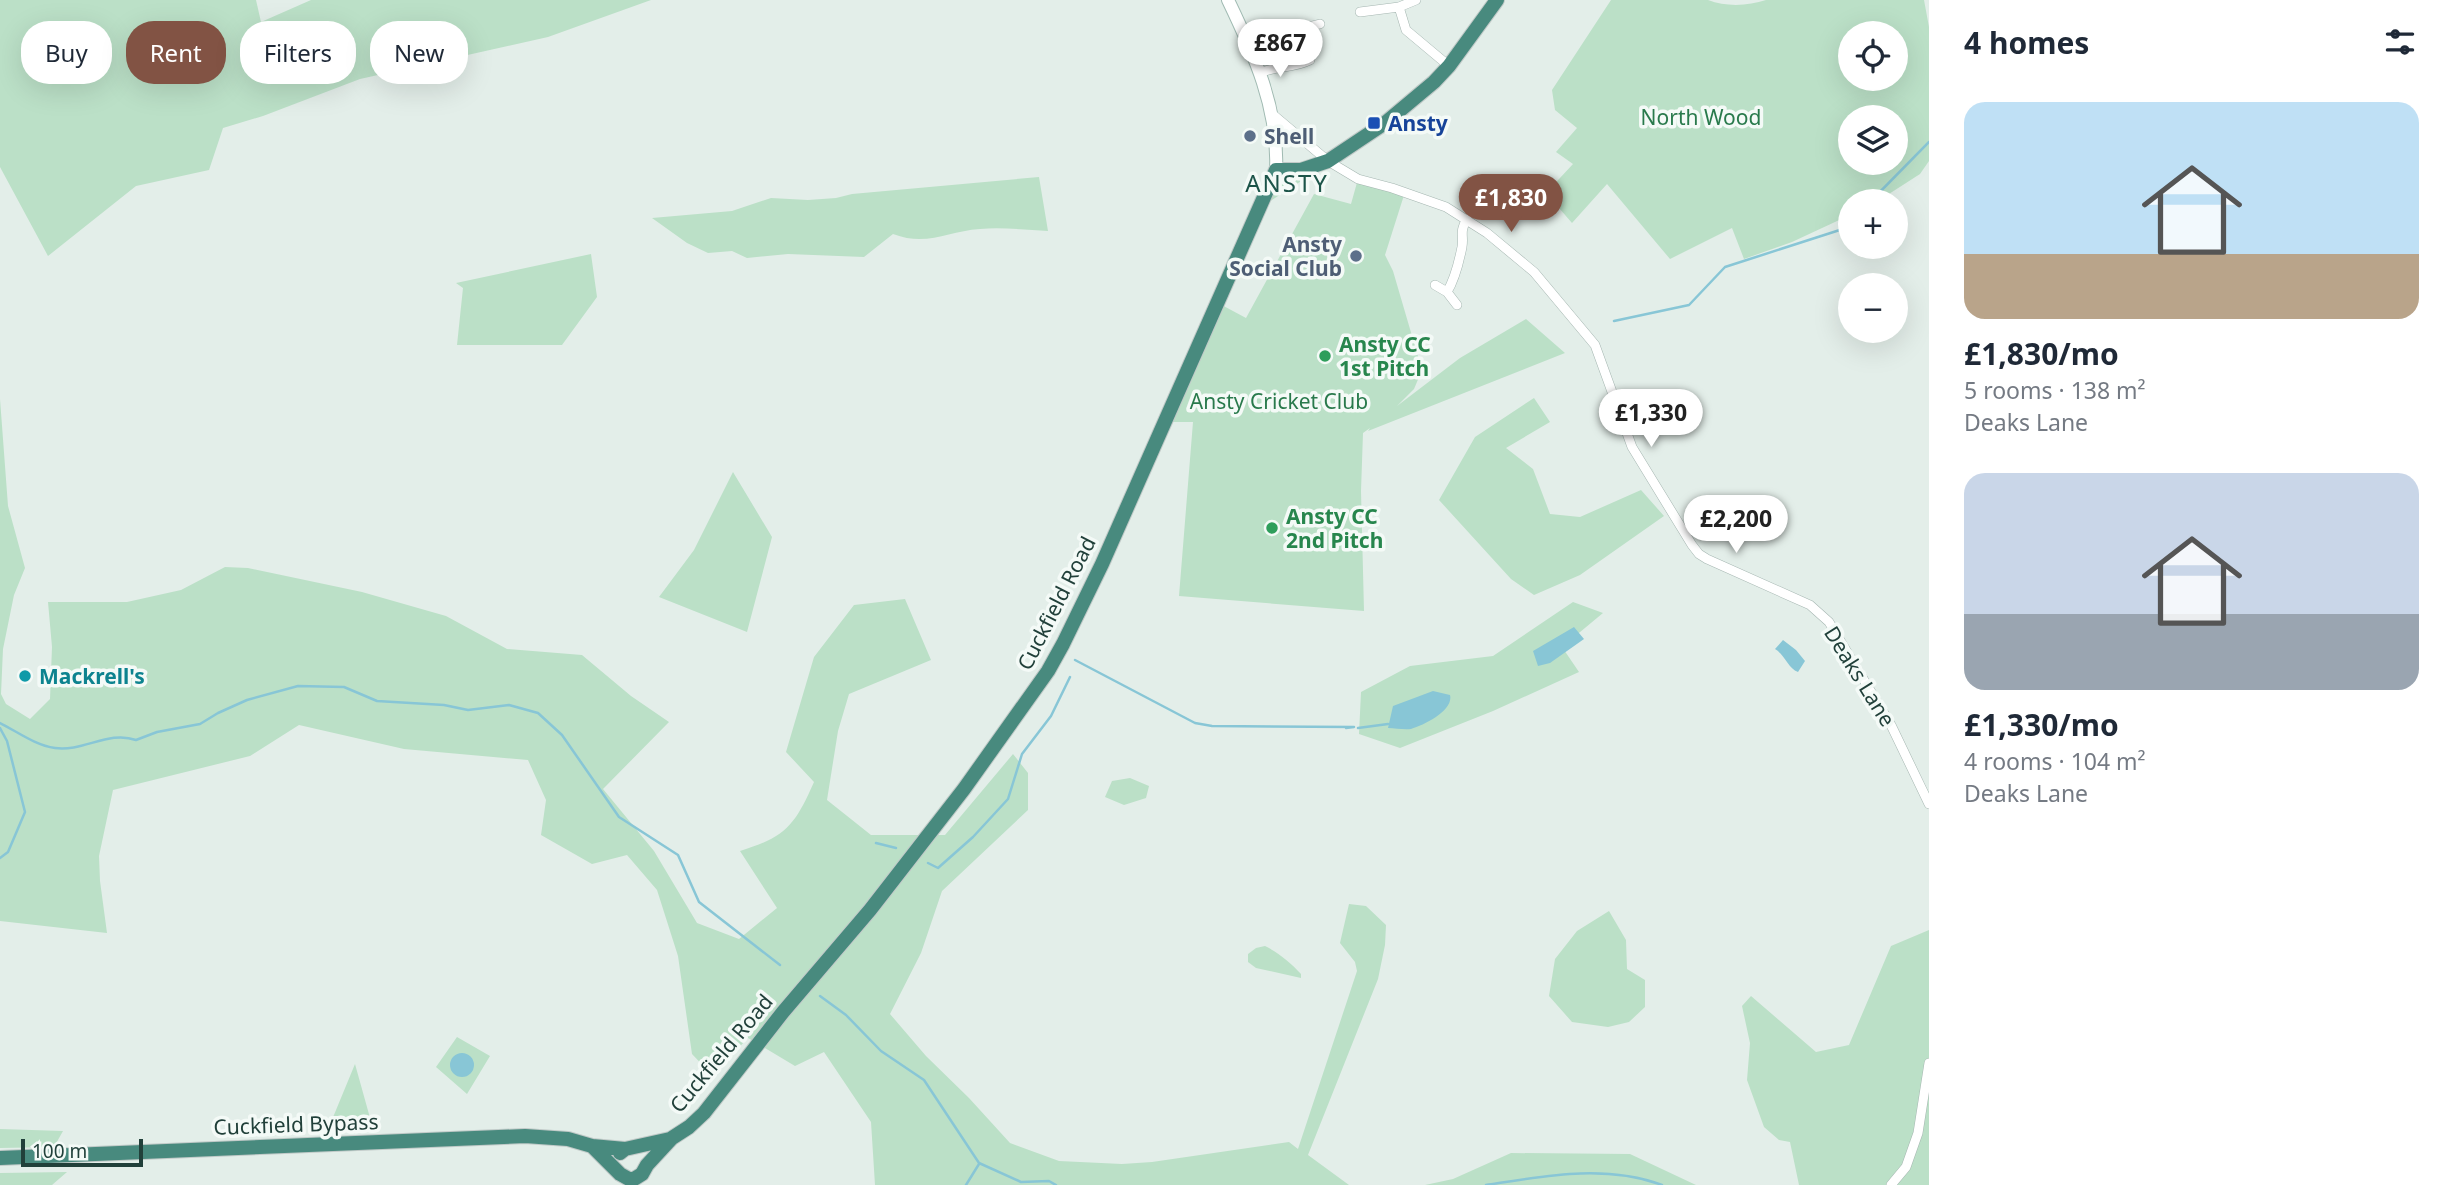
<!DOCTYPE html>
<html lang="en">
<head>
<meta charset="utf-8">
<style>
	:root { --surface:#fff; --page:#f2f2f3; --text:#1f2937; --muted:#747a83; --accent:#825344 }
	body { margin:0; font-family:"Noto Sans",sans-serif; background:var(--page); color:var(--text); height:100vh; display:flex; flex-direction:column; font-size:26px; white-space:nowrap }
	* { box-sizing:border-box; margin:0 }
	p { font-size:23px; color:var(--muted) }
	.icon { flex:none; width:38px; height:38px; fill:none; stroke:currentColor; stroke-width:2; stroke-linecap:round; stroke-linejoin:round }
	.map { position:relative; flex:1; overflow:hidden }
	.panel { display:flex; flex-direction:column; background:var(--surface); width:525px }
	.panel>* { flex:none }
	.hud { position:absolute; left:21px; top:21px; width:665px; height:63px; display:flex; gap:14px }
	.fabs { position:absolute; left:1838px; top:21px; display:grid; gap:14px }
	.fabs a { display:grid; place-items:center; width:70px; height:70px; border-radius:50%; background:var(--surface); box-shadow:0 7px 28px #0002; font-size:35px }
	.scale { position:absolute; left:21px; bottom:18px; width:122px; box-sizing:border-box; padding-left:7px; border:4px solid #21403a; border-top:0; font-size:19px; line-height:24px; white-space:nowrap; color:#21403a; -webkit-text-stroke:5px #f4faf7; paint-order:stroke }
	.price { position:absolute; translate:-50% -60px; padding:0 16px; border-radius:24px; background:#fff; color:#222; font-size:23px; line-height:46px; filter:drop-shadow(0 2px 4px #0008) }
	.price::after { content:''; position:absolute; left:50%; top:42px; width:21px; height:16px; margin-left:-10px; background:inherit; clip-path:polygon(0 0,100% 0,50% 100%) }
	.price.active { background:var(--accent); color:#fff }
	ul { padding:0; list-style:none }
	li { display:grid; align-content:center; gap:14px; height:371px; padding:0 35px }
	li span { display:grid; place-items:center; height:217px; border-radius:21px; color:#555 }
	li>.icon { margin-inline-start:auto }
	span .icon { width:126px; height:126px; fill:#fffc; stroke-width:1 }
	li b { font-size:30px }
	h2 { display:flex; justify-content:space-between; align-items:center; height:84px; padding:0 35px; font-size:30px }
	.pill { padding:0 24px; border-radius:28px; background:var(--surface); box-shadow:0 7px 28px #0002; font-size:24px; line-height:63px }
	.pill.active { background:var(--accent); color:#fff }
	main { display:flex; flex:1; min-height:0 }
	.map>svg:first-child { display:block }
</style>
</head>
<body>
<main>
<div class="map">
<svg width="1929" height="1185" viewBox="0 0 1929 1185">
	<rect width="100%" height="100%" fill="#e3eee9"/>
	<path fill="#bbe0c7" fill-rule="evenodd" d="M0,0H256L261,22L311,0H651L548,37L360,79L263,116L223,128L209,170L136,186L48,256L0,167Z
		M1611,0H1708C1726,7 1748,6 1766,0H1924L1929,27V161L1920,174L1878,201H1850V215L1792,242L1744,259L1732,228L1670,259L1607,184L1572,223L1546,193L1573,164L1556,152L1577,128L1555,110L1552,90ZM1850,33H1895V79H1850ZM1850,117H1895V163H1850Z
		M1300,176L1306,178L1269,202C1278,185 1281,181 1300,176Z
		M1039,177L1048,231C1026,230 1002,227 980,229C948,231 927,247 893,234L864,257L788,254L747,258L732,251L708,253L687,243L652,218L732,211L771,198L808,200L836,198L852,194Z
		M1358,179L1405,192L1385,255L1393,271L1422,370L1414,389L1397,406L1460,358L1526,319L1565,353L1368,431L1370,428L1363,433L1361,491L1364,611L1179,596L1193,422H1165L1218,303L1246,318L1314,194L1351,204Z
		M591,254L597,297L562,345H457L463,288L456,283Z
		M1534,398L1550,422L1506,448L1533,469L1550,514L1580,517L1641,490L1664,516L1580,575L1534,595L1511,579L1439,500L1475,437Z
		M0,399L8,506L25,568L14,595L3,649L1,694L6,704L30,719L50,699L52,647L48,602H127L181,590L225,567L248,568L362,592L446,616L507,649L582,655L631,696L669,722L603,789L654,851L697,923L739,939L777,908L740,851C786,837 795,825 814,782L786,752L814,657L854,605L905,599L931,660L849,694L838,731L827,800L871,835H945L1013,754L1028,773V810L942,891L921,953L890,1014L926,1056L969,1098L1010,1143L1059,1161L1122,1164L1152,1162L1289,1142L1298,1149L1357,971L1355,962L1340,943L1349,904L1366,906L1386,925L1385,945L1378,979L1308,1155L1349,1185H875L871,1122L824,1052L795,1066L748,1038L712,1075L692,1054L678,956L657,890L627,855L592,864L541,835L546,800L528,760L404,749L299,725L250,756L113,790L99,856L100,881L107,933L0,921Z
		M733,472L772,537L747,632L659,597L694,550Z
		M1573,602L1603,613L1562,647L1579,672L1493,711L1400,748L1359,734L1361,692L1410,666L1493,656Z
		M1130,778L1149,786L1146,798L1124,805L1105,797L1112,781Z
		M1609,911L1626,940L1627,969L1645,980V1007L1629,1022L1608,1027L1572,1022L1549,996L1555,959L1577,931Z
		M1929,930V1185H1799L1790,1142L1779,1140L1764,1127L1747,1080L1750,1043L1742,1006L1751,996L1816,1052L1849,1045L1891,946Z
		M1265,946C1279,953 1290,962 1301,974V978L1256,968L1248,962V954L1256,948Z
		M457,1037L490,1056L467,1094L436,1067Z
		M355,1064L372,1125L329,1127Z
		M0,1129L63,1131L54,1147L0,1148Z
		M1511,1153L1630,1154L1696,1185H1425L1453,1179Z
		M67,1172L52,1185H0V1173Z"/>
	<path fill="#88c6d6" d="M1574,627L1584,639L1550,663L1538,666L1533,651Z
		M1783,640L1796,650L1805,661L1798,672C1788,668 1785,655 1775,649Z
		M1433,691L1450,695C1454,710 1425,725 1411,729C1404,730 1395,728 1388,728L1393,706Z
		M450 1065a12 12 0 1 1 24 0a12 12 0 1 1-24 0Z"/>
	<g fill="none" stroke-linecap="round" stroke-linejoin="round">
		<path stroke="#88c6d6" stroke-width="2.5" d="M1871,201L1929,142
			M1614,321L1689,305L1725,267L1846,228L1850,223
			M1075,660L1195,723L1212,726L1354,727L1346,728
			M0,723C18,732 35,745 55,748C83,752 109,730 136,740L157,732L200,724L218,713L247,700L298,686L344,687L377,701L444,705L468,710L509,705L538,713L562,735L619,817L678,855L699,902L780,965
			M0,728L7,741L25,812L8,852L0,858
			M1358,728L1388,724
			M876,843L896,848
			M928,863L938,868L973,837L1008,799L1022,754L1051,716L1070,677
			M820,996L846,1015L881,1051L924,1080L979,1163L1021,1182L1049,1181L1056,1185
			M966,1185L979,1164
			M1486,1185C1544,1176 1605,1164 1662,1185"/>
		<defs>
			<path id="minor" d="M1399,7L1406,30L1449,66
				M1360,12L1399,7L1416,0
				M1291,31L1320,24
				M1260,73C1277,65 1292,69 1310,60L1311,51L1303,28
				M1271,113L1328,161L1358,179L1392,188L1446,207L1487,233L1534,272L1595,345L1632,447L1692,545L1699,554L1707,559L1810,605L1829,622L1891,725L1929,804
				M1435,285L1447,292
				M1457,305L1447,292C1455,279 1459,262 1462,247C1464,235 1459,232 1467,219
				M1891,1185L1906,1167L1918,1133L1929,1063"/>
			<path id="secondary" d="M1228,0C1254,54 1279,109 1276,170"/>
			<path id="trunk" d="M592,1146L620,1174L629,1179H634L642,1174L647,1165L672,1138L689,1127L704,1113L783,1012L870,910L964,789L1048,671L1063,644L1102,564L1276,170H1301L1328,161L1385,123L1434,82L1449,66L1497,0
				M620,1153L625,1149L670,1139
				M0,1158L525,1136L568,1139L592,1146L625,1149"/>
		</defs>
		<use href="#minor" stroke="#a5b6b1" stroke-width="10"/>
		<use href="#secondary" stroke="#a0bab2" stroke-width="14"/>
		<use href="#trunk" stroke="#c1cac8" stroke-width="16"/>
		<use href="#minor" stroke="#fff" stroke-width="9"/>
		<use href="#secondary" stroke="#fff" stroke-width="12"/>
		<use href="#trunk" stroke="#488a7e" stroke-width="14"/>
	</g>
	<rect fill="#1a4fb4" stroke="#f4faf7" stroke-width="2.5" x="1367" y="116" width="14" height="14" rx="3.5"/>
	<g fill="#5c6f8a" stroke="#f4faf7" stroke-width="2.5">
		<circle cx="1250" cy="136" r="7"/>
		<circle cx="1356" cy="256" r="7"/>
	</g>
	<g fill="#2e9e5b" stroke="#f4faf7" stroke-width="2.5">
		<circle cx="1325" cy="356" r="7"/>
		<circle cx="1272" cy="528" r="7"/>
	</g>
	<circle fill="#0f9aa8" stroke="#f4faf7" stroke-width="2.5" cx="25" cy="676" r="7"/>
	<g text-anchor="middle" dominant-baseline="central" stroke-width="7" stroke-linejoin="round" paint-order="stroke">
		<g font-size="21" fill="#297a4c" stroke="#f4faf7">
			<text x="1701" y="117">North Wood</text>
			<text x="1279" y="401">Ansty Cricket Club</text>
		</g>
		<g font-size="21" font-weight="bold" fill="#164399" stroke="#f4faf7" text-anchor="start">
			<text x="1388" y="123">Ansty</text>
		</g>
		<g font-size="21" font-weight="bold" fill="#4e5e75" stroke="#f4faf7" text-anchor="start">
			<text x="1264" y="136">Shell</text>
			<text x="1342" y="244" text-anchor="end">Ansty<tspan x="1342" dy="24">Social Club</tspan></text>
		</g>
		<g font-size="21" font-weight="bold" fill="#27864d" stroke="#f4faf7" text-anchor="start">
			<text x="1339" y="344">Ansty CC<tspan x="1339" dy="24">1st Pitch</tspan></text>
			<text x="1286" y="516">Ansty CC<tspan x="1286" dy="24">2nd Pitch</tspan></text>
		</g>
		<g font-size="21" fill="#21403a" stroke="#f4faf7">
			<text transform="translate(1056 603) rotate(-63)">Cuckfield Road</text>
			<text transform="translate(1860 676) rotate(58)">Deaks Lane</text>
			<text transform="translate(721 1053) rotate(-50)">Cuckfield Road</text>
			<text transform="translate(296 1124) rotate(-2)">Cuckfield Bypass</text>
		</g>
		<g font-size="21" font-weight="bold" fill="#0d838f" stroke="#f4faf7" text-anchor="start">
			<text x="39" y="676">Mackrell's</text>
		</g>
		<g font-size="24" letter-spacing="2" fill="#1c5449" stroke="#f4faf7">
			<text x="1287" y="182">ANSTY</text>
		</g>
	</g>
</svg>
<div class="fabs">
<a><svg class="icon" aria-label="locate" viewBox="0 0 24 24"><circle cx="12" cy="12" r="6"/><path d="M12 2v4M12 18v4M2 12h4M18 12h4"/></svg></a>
<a><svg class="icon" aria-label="layers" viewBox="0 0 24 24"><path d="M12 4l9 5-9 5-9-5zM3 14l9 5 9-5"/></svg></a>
<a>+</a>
<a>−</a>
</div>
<div class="scale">100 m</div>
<b class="price" style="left:1280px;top:79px">£867</b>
<b class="price active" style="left:1511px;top:234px">£1,830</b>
<b class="price" style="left:1651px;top:449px">£1,330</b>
<b class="price" style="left:1736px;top:555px">£2,200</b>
<div class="hud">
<a class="pill">Buy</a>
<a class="pill active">Rent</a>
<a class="pill">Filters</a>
<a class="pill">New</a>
</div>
</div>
<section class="panel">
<h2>4 homes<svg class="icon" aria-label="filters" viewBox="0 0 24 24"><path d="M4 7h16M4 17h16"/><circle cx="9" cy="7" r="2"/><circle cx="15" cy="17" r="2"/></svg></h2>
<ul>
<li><span style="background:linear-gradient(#bfe0f5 70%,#b9a48a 0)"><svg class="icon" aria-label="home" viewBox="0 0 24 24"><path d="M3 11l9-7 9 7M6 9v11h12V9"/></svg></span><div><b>£1,830/mo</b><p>5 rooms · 138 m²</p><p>Deaks Lane</p></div></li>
<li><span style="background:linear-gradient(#c9d6e8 65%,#9aa5b1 0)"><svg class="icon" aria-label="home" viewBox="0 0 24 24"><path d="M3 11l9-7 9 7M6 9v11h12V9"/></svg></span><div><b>£1,330/mo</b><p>4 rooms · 104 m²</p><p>Deaks Lane</p></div></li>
</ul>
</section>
</main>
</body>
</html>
